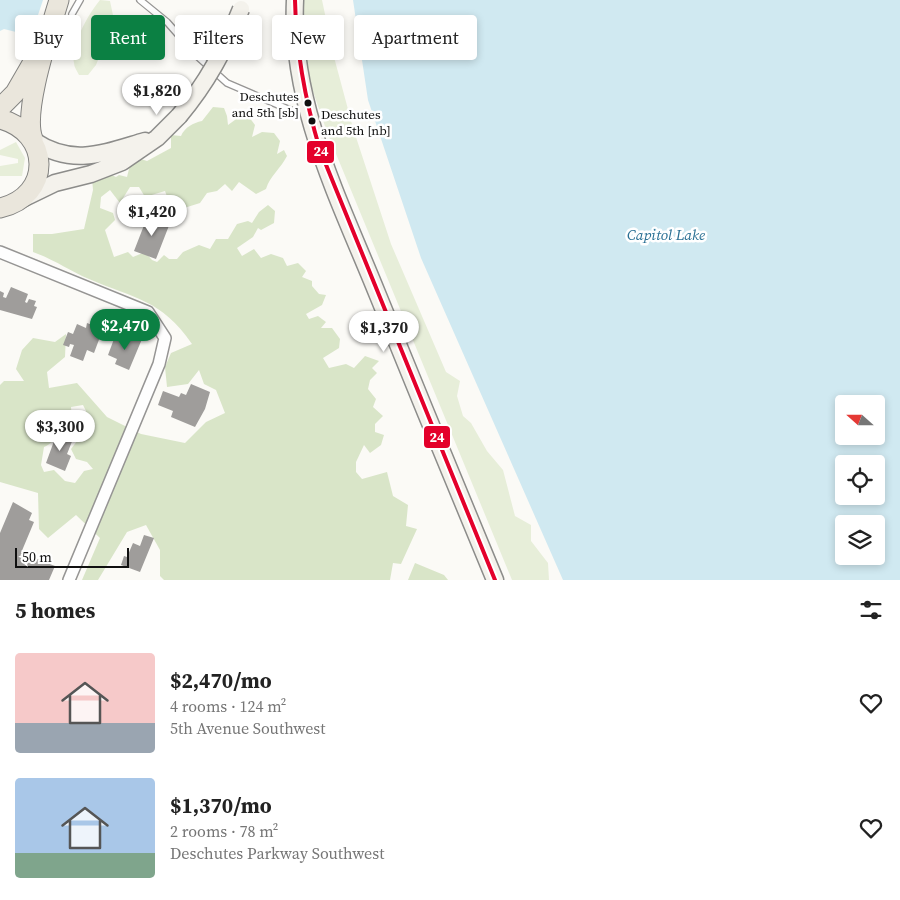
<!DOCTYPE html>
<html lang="en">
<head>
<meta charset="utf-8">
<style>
	:root { --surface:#fff; --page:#f2f2f2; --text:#222; --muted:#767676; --accent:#0b8043 }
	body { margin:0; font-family:"Source Serif 4",serif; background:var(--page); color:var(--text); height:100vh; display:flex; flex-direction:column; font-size:19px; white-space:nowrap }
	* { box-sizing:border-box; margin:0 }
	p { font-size:16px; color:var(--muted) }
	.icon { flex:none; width:28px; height:28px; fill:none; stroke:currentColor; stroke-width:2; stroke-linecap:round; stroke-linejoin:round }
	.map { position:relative; height:580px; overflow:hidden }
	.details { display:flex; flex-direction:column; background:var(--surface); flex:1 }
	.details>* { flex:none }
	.banner { position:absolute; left:15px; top:15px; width:500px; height:45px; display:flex; gap:10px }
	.needle { width:32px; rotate:291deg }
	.buttons { position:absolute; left:835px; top:395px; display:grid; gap:10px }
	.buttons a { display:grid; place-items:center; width:50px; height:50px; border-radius:5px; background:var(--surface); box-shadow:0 2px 8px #0003; font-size:25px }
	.scale { position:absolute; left:15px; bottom:12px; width:114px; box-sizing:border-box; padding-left:5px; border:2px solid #101010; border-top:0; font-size:14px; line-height:18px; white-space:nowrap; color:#101010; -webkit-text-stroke:4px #fff; paint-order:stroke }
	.price { position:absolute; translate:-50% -42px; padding:0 11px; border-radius:18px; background:#fff; color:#222; font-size:16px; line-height:32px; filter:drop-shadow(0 1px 2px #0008) }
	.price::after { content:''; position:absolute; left:50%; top:30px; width:15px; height:11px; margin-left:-8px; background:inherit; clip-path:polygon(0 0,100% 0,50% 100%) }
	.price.active { background:var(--accent); color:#fff }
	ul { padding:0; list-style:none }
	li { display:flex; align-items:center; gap:15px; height:125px; padding:0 15px }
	li span { display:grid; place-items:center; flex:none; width:140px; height:100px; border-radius:5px; color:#555 }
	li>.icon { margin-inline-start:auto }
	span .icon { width:60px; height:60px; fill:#fffc; stroke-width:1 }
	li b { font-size:21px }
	h2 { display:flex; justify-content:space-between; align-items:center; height:60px; padding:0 15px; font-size:21px }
	.chip { padding:0 18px; border-radius:5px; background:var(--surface); box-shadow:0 2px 8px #0003; font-size:18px; line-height:45px }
	.chip.active { background:var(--accent); color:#fff }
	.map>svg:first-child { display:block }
</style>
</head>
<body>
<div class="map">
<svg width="900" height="580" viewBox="0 0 900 580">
	<rect width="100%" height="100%" fill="#fbfaf6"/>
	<path fill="#e7eed9" d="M100,0L110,1L114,20L96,65L88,75H79C77,71 74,67 74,63C70,46 89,13 100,0Z
		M303,0H322L334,57L353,128L391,244L446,372L460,381L457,396L463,416L471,423L487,451L503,470L515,516L531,525V541L548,563L549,580H512L327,132L310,83L303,38Z
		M16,142L25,158L22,176H0V166L18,163V159L0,155V150Z"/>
	<path fill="#d9e5c8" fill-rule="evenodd" d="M213,107L224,108L227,116L228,125L239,117H249L255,125L252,137L262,132L274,133L280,141L277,154L284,150L287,156C281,168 270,176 266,189L256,194L239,182L232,191L225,184L217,191L207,193L200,203L181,209L169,202L165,191L145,197L139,187H130L120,203L110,190L101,197L100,208L113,213L115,220L105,230L114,257L128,252L133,257L145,252L152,260L157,262L164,255L169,259H177L183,252L199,245L210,249L216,239H228L237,224L248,221L252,223L259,212L268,205L275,211L274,223L261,230L258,228L253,237L237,248L242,256L254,249L261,258L271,254L283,258L287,266L298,263L306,271L302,277L312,281V286L319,294L326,295L322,305L306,314L309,319L318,316L326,322L321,328H332L340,339L339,348L323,358L329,368L346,364L354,368L365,356L379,361L372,368L377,373L370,380L368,389L376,399L373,407L383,416L375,424V432L384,435L381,445L370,453L364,445L356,462V472L362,479L387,472L393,496L408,505L406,526L417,529L401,564L393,563L390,580H164L160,576V550L146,525L127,532L98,580H82L100,538L76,515L48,538L39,529L38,493L0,482V385L4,381H24L16,369L22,350L33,338L55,342L66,334L65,357L47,372L49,388L77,383L107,417L141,434L185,443L206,422L225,413L216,390L204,384L199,370L188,384L167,387L165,367L171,353L192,344C161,299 135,299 89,279C70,271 53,259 33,252V234H52L84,229L93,190L92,178L105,172L116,177L119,175L127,177L131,161L138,158L147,161L171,148V135L181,136C185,127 193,123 202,121ZM83,405L86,411L83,418L75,419L72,429L77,441L71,449L76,459L87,462L93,469L84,471L75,483L65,481L54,470L44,472L41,465L44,447C57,442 59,427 72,422L71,407Z
		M415,563L444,575L448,580H408Z"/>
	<path fill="#d0e9f1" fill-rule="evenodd" d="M0,0H43L33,30L20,33L4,29L0,31Z
		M353,0H900V580H563L421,258L368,100ZM844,404H876V436H844ZM844,464H876V496H844ZM844,524H876V556H844Z"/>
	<path fill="#9f9d9b" d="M148,215L170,223L156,259L134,251Z
		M11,287L28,294L25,302L27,303L29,299L36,301L34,306L37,307L32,319L0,310V291L4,293L3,297L6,298Z
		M87,323L103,329L94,353L87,350L83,361L70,356L74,345L70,344L69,347L63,345L68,332L73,334L77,324L86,328Z
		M126,333L142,339L129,370L115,364L117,359L108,355L114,339L123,341Z
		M191,384L210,392L205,409L195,427L171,417L173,411L158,405L163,391L179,397L181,393L186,395Z
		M57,433L73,439L67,454L71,456L65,471L46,463Z
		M13,502L32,513L29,520L34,522L21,553L55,566L49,580H0V533Z
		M144,535L154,538L140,572L121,565L124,556L127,557L133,543L140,546Z"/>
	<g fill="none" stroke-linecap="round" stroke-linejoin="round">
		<defs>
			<path id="lane" d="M140,0L167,22L197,56L227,83L290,110L297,111
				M72,14L80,0"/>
			<path id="street" d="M0,252L148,312L165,338L159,364L69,580"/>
			<path id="secondary" d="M295,0C290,104 339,199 377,293C416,389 455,484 495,580
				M34,141C73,167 104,153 145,141
				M22,199L55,183L91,174L122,162L157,138L179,116"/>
			<path id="primary" d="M0,108L15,93L37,55
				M0,119C51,132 53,196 0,208
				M33,139C22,111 50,31 59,0"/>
		</defs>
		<use href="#lane" stroke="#969594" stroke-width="8"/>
		<use href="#street" stroke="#969594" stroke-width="14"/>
		<use href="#secondary" stroke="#8c8c8a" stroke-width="19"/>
		<use href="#primary" stroke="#838381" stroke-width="21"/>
		<use href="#lane" stroke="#fefefe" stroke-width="5.5"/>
		<use href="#street" stroke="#fefefe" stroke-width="11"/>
		<use href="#secondary" stroke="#f4f2ec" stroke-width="16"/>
		<use href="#primary" stroke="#eae6dc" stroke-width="19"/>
		<defs>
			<path id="secondary-bridge" d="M179,116C207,83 225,49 241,9"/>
		</defs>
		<use href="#secondary-bridge" stroke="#8c8c8a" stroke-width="19" stroke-linecap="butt"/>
		<use href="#secondary-bridge" stroke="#f4f2ec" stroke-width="16"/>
		<defs>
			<path id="bus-1" d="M295,0C296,53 305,100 320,150L495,580"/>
		</defs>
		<use href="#bus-1" stroke="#fff" stroke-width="8"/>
		<use href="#bus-1" stroke="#e4002b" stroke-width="4"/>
	</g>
	<g fill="#101010" stroke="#fff" stroke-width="2">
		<circle cx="308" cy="103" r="4.5"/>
		<circle cx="312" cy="121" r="4.5"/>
	</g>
	<g text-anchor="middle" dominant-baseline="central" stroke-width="5" stroke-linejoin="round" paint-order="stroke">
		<g font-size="13" fill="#101010" stroke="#fff" text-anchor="end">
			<text x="299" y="96">Deschutes<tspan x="299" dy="16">and 5th [sb]</tspan></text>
			<text x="321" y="114" text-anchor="start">Deschutes<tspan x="321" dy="16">and 5th [nb]</tspan></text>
		</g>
		<g font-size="15" font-style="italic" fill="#286f93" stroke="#fff">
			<text x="666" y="234">Capitol Lake</text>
		</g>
	</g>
	<g stroke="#fff" stroke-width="2">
		<rect x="306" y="140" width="29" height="24" rx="5" fill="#e4002b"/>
		<rect x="423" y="425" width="28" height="24" rx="5" fill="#e4002b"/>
	</g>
	<g font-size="14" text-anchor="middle" font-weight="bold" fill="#fff">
		<text x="321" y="156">24</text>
		<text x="437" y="442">24</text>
	</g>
</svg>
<div class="buttons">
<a><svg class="needle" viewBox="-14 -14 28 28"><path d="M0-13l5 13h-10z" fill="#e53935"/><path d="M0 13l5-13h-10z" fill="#767676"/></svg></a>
<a><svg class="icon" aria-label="locate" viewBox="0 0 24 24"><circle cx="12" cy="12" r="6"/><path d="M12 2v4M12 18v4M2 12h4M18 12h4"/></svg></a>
<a><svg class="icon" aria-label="layers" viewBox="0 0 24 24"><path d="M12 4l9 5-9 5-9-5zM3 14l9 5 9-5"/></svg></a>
</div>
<div class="scale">50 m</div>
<b class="price" style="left:157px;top:116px">$1,820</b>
<b class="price" style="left:152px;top:237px">$1,420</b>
<b class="price active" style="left:125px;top:351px">$2,470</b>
<b class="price" style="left:384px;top:353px">$1,370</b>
<b class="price" style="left:60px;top:452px">$3,300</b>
<div class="banner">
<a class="chip">Buy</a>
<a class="chip active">Rent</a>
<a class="chip">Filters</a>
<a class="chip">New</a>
<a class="chip">Apartment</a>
</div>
</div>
<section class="details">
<h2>5 homes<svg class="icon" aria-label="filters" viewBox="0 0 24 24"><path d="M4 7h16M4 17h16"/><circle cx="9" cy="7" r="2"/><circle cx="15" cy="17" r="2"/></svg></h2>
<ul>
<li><span style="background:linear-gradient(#f6c9c9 70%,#9aa5b1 0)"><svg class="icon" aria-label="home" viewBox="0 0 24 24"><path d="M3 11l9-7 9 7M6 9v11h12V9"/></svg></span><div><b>$2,470/mo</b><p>4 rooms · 124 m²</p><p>5th Avenue Southwest</p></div><svg class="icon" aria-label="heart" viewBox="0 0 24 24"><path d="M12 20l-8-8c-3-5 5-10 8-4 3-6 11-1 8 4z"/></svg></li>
<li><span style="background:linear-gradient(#a9c7e8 75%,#7fa58c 0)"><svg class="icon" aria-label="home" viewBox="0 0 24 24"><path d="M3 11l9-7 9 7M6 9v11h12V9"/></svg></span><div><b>$1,370/mo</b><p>2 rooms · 78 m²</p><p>Deschutes Parkway Southwest</p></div><svg class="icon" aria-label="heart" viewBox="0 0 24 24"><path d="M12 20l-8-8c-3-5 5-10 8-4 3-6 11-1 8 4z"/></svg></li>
</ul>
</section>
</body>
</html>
